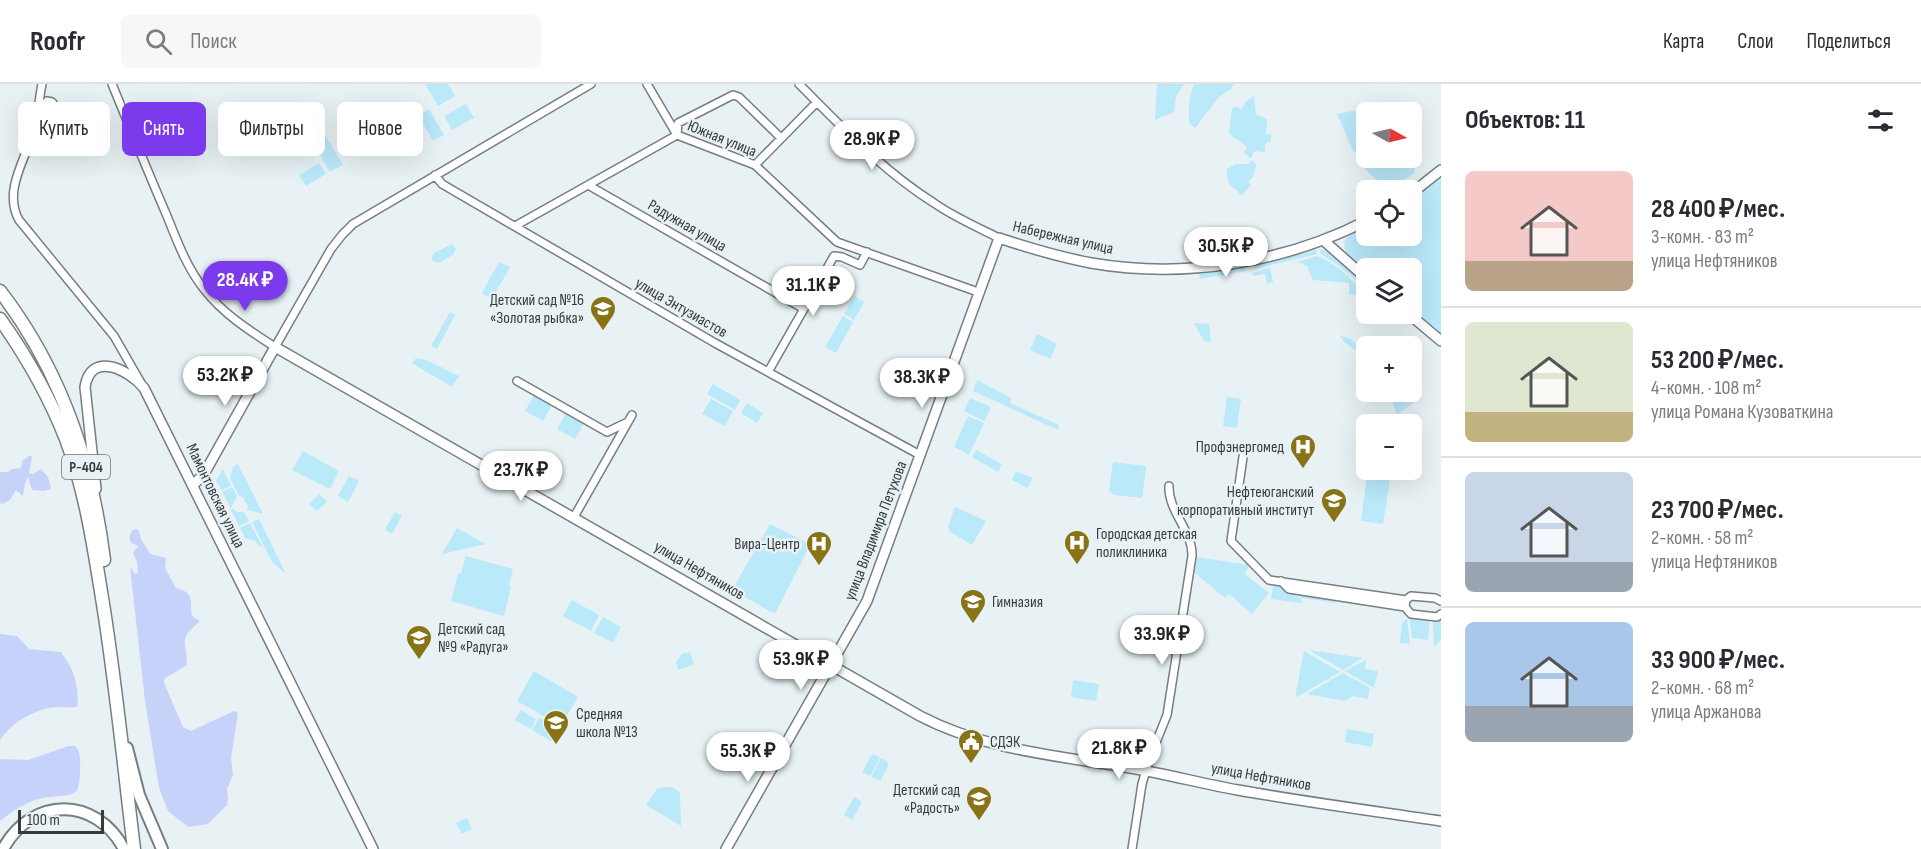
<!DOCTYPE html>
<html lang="ru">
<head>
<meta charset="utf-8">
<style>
	:root { --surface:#fff; --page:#f7f7f7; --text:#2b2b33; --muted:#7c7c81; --line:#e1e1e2; --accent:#7c3aed }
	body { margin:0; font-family:"Sofia Sans Condensed",sans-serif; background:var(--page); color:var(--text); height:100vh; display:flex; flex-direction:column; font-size:22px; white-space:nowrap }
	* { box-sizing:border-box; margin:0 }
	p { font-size:20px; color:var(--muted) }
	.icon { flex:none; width:33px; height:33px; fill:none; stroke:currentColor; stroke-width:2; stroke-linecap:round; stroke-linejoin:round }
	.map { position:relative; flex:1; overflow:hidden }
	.details { display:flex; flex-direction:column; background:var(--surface); width:480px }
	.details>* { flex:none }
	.hud { position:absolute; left:18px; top:18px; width:570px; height:54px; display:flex; gap:12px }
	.needle { width:39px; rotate:98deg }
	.fabs { position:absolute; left:1356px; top:18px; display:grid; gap:12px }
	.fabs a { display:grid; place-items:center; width:66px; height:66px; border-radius:9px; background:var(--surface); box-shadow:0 6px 24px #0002; font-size:30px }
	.scale { position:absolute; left:18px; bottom:15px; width:86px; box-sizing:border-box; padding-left:6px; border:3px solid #373b3d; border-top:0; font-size:16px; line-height:21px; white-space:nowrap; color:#373b3d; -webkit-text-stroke:4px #e8f2f5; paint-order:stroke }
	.price { position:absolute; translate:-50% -51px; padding:0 14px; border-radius:21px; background:#fff; color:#222; font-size:20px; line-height:39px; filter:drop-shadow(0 2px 3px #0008) }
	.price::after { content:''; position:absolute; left:50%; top:36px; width:18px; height:14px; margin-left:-9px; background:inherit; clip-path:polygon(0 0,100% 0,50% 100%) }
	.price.active { background:var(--accent); color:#fff }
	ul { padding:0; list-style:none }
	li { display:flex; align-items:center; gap:18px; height:150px; padding:0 24px }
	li+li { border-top:2px solid var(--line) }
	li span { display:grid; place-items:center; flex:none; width:168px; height:120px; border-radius:9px; color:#555 }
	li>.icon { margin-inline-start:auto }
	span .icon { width:72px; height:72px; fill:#fffc; stroke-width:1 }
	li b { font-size:26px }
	h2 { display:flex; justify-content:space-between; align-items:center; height:72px; padding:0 24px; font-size:26px }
	.tag { padding:0 21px; border-radius:9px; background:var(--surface); box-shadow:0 6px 24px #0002; font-size:21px; line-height:54px }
	.tag.active { background:var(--accent); color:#fff }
	header { display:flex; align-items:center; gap:36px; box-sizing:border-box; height:84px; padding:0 30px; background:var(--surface); border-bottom:2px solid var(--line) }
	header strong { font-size:28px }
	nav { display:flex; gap:33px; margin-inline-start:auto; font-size:21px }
	.search { width:420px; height:54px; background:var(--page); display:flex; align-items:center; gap:15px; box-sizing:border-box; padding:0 21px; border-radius:9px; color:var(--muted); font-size:22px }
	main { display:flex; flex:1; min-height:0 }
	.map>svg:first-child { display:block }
</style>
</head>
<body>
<header>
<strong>Roofr</strong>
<div class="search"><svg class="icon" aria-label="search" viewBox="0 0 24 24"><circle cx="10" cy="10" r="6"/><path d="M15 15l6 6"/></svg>Поиск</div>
<nav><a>Карта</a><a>Слои</a><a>Поделиться</a></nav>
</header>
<main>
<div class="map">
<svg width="1441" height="765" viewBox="0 0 1441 765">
	<rect width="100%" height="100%" fill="#e8f2f5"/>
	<path fill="#bae9fa" d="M425,0H448L455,12L438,22Z
		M1157,0H1184L1176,12L1174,28L1155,36Z
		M1194,0H1234L1231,5L1220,12L1195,44L1190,40C1187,26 1189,13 1194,0Z
		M1254,12L1256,30L1267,35L1266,50H1271V57L1265,60V69L1257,67L1253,69L1251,75L1243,68L1247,64C1243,57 1234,56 1229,49L1232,24L1237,22L1241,26L1246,17Z
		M1391,19L1392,28H1366V61L1354,69L1337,30Z
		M466,20L474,34L452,46L444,32Z
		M429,25L444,51L433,57L418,31Z
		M325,51L343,81L330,88L313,59Z
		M1412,52L1420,55L1414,89L1391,106H1388L1367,87L1359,75L1366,70V74H1412Z
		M1252,76L1256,81L1253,93L1248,98L1251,101L1243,110L1239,111L1238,107C1228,101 1226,96 1227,85L1236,80H1249Z
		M319,79L326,90L306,102L299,91Z
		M1441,95V250L1412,225V184H1366V187C1356,178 1339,169 1346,154L1366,143V152H1412V116Z
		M452,160L456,165L453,171L438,179L432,176V172L434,169Z
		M1319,165L1331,169L1366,199V212H1364C1357,191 1338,182 1321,170Z
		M1316,166L1317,170L1255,185L1254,182Z
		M1317,172C1333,178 1356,195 1362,212L1349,210V199L1313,196L1307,182L1297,178Z
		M499,178L510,183L492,215L482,209Z
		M1240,183L1244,184L1246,187L1200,195L1199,190L1210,186Z
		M1270,184L1273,198L1267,200L1265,190L1253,192L1252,189Z
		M854,212L864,218L854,236L844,230Z
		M450,228L455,231L437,265L431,262Z
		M843,232L853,238L836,269L825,263Z
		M1194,239L1209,240L1211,258L1204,257Z
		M1037,250L1057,260L1050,275L1030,266Z
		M1340,252L1349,254L1366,267L1365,273L1344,258Z
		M416,274L427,276L459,292L452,303L412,279Z
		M977,296L1011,314L1010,319L1059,341L1058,346L973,307Z
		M713,300L740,316L735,326L707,310Z
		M1389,308H1410L1417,316L1397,331Z
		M534,311L552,321L543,337L525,327Z
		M1227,313L1241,315L1237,344L1223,342Z
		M970,314L991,323L984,337L964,327Z
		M711,315L733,327L725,342L702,330Z
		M747,319L763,329L757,339L741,329Z
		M566,329L584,339L575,355L557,345Z
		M968,332L984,339L969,371L954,363Z
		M976,366L1002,380L998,388L972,373Z
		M303,367L339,387L330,405L292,386Z
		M1113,378L1146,382L1142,414L1114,411L1109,407Z
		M238,380L263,430L247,426L248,423L243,413L239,412L230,394L233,383Z
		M223,385L231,402L222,406L216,397Z
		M1016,387L1033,394L1027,404L1012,396Z
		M349,392L359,397L348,418L338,412Z
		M1367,392L1390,395L1383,440L1361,437Z
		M232,403L237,412L231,424L222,408Z
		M319,410L327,418L317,427L309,420Z
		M955,423L986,437L972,461L950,448L948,443Z
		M233,425L238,428H244L249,437L239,442L231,426Z
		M395,428L402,432L392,450L385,446Z
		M259,435L286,490L272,478L252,438Z
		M250,439L262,462L261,463L255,457L245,454L240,444Z
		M770,440L806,458V459L810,461L775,530L732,506Z
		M457,444L486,460L442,470Z
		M466,472L513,485L509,502L511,503L504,532L451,517L458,489H461Z
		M1197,473L1249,481L1245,490L1269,509L1252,530L1229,510L1225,514L1195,489Z
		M1274,498H1279L1303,517L1300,519L1271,515Z
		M1294,508L1332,513L1336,519L1301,514Z
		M572,516L599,531L591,547L563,532Z
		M1409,532L1430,535L1428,556L1412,554Z
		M603,533L621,543L613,559L594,549Z
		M1407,534L1410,560L1400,559L1402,539Z
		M1441,535V555L1434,563L1433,536Z
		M1309,566L1363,574L1343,586Z
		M1304,567L1340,588L1295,614Z
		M690,568L694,580L678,586L676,578L682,570Z
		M1366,576L1365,585L1378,587L1374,604L1345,587Z
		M534,587L578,613L561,642L517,617Z
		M1343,589L1370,604L1368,615L1353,612L1345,617L1307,610Z
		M1073,596L1099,600L1096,617L1071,613Z
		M521,626L536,635L531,645L515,636Z
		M539,634L561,647L554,659L532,646Z
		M1347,645L1374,650L1372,663L1345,658Z
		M874,670L880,674L870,692L862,688L871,672Z
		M881,674L887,677L888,682L880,697L871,693Z
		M663,703H672L680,708L681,742L646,721L656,706Z
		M854,713L862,718L852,736L844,731Z
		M467,734L472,745L462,750L456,739Z"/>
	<path fill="#c6d2fa" d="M30,371L32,373L29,389L33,390L41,385L48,393L51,405L44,407L32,406L28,393L25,399L23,412L16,406L10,416L2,420L0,418V388H8L12,385L21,384L22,377Z
		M136,445L139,447L141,455L150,470L166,474L165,484L176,504C196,510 189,515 192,532L200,537C177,557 187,555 187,581L164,595V599L183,643L191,647L234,627L238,629L231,673L233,691L227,705L228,714L227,721L208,740L188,743L168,727L159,704L145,617L130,483L135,490L138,489L137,478L133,469L138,462L131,459L129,454L132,446Z
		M0,550L17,552L29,565L61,568C75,588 77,596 78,620L77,623C70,624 64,623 58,623C36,624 12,638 0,656Z
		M69,662C74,662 76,661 78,666C82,672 80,700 77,707C67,714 55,711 43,714C27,717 13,727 0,737V675L28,676Z"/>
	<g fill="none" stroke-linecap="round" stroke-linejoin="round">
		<defs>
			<path id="street" d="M42,0C39,15 38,31 34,47C25,76 3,107 19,136L114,252L141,299
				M112,0C130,44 148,88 167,132C177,157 187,184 204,205C223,230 250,247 275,263L331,165L342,151L353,140L591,0
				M647,0L677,51
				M799,0C841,42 883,87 934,119C954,133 977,143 999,154
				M34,51L54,30L56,23L52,18L47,17L39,26
				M677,51L678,39L733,11L739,13L781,54
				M755,81L817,18
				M435,91L442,100L715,259L920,371
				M588,101L804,225
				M515,142L677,51L755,81L837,158L978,208
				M768,288L834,172L842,173L860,181L867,168
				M517,297L607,348L628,338
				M1244,366L1231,457L1269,496L1406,516
				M574,433L632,331
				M1281,497L1289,505L1405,523
				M1441,517L1435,514L1411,512L1406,516L1405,523L1411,530L1437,533L1441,530
				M1132,765L1142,700L1149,676L1167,631L1192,472C1193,447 1168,428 1169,402"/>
			<path id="secondary" d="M1412,109L1441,86
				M1323,156L1366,194
				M1409,230L1441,257
				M193,401L204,390L275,263L920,632C987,667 1062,672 1136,685C1170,691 1204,700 1238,706C1305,718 1373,727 1441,737
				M96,405L85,303C91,266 129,286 144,304L373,765
				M726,765L867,517L999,154C1029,164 1060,173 1091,179C1184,195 1283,179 1366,137"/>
			<path id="primary" d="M127,664L139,711L162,765
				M3,765C32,712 96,712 124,765"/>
			<path id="highway" d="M0,207C60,285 92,379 104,476
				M0,235C27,273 49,312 66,355C86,408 94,465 103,520C116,601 124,683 134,765"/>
		</defs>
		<use href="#street" stroke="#757e81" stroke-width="10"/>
		<use href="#secondary" stroke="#757e81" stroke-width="12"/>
		<use href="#primary" stroke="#757e81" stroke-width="14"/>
		<use href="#highway" stroke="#757e81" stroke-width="15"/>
		<use href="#street" stroke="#fff" stroke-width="7"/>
		<use href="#secondary" stroke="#fff" stroke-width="9"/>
		<use href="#primary" stroke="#fff" stroke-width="10"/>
		<use href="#highway" stroke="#fff" stroke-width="12"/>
	</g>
	<defs>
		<symbol id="school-pin" viewBox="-11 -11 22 30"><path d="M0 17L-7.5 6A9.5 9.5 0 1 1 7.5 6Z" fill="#887316" stroke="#e8f2f5"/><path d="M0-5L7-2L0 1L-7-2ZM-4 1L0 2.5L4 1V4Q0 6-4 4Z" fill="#fff"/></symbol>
		<symbol id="hospital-pin" viewBox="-11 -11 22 30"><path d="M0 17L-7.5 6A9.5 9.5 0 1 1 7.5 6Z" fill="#887316" stroke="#e8f2f5"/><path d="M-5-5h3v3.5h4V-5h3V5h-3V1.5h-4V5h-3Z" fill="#fff"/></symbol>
		<symbol id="university-pin" viewBox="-11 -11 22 30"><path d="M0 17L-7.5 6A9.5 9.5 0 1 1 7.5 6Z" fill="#887316" stroke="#e8f2f5"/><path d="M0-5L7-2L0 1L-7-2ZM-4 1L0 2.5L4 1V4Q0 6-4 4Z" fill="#fff"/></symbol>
		<symbol id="civic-pin" viewBox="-11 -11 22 30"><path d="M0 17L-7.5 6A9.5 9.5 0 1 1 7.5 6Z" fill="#887316" stroke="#e8f2f5"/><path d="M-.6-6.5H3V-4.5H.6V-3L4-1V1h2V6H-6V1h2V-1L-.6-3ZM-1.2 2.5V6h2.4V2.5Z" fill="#fff"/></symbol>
	</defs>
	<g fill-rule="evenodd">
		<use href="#school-pin" x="588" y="210" width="30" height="40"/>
		<use href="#hospital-pin" x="1288" y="348" width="30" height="40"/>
		<use href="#university-pin" x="1319" y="402" width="30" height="40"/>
		<use href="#hospital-pin" x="1062" y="444" width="30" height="40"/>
		<use href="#hospital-pin" x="804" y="445" width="30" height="40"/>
		<use href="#school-pin" x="958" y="503" width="30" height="40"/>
		<use href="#school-pin" x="404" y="539" width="30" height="40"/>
		<use href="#school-pin" x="541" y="624" width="30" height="40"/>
		<use href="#civic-pin" x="956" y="643" width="30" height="40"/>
		<use href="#school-pin" x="964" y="700" width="30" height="40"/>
	</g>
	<g text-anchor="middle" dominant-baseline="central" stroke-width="5" stroke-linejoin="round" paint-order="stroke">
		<rect fill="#e8f2f5" stroke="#6c7274" stroke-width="1.5" x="62" y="371" width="48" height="24" rx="4.5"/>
		<g font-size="15" font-weight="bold" fill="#373b3d">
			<text x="86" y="383">Р-404</text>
		</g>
		<g font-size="16" fill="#373b3d" stroke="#e8f2f5">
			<text transform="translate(722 55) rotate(22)">Южная улица</text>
			<text transform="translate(687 142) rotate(30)">Радужная улица</text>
			<text transform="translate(1063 154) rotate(13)">Набережная улица</text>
			<text transform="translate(681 224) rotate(30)">улица Энтузиастов</text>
			<text transform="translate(215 412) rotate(64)">Мамонтовская улица</text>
			<text transform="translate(876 447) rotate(-69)">улица Владимира Петухова</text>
			<text transform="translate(699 487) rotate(30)">улица Нефтяников</text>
			<text transform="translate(1261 693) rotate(10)">улица Нефтяников</text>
		</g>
		<g font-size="16" fill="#373b3d" stroke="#e8f2f5" text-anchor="end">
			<text x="584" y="216">Детский сад №16<tspan x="584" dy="18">«Золотая рыбка»</tspan></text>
			<text x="1284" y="363">Профэнергомед</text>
			<text x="1314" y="408">Нефтеюганский<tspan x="1314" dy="18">корпоративный институт</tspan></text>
			<text x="1096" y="450" text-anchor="start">Городская детская<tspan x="1096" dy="18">поликлиника</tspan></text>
			<text x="800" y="460">Вира-Центр</text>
			<text x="992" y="518" text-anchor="start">Гимназия</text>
			<text x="438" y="545" text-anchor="start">Детский сад<tspan x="438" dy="18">№9 «Радуга»</tspan></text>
			<text x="576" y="630" text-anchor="start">Средняя<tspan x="576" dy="18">школа №13</tspan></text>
			<text x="990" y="658" text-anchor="start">СДЭК</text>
			<text x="960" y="706">Детский сад<tspan x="960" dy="18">«Радость»</tspan></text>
		</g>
	</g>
</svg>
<div class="fabs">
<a><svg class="needle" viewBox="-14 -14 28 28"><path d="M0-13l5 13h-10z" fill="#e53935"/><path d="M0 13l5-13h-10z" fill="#7c7c81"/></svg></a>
<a><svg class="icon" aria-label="locate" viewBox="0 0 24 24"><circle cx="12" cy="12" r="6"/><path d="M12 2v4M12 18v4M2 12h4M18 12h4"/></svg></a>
<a><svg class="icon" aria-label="layers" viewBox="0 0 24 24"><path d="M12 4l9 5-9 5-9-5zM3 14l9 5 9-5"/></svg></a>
<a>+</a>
<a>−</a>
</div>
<div class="scale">100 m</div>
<b class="price" style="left:872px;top:87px">28.9K ₽</b>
<b class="price" style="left:1226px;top:194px">30.5K ₽</b>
<b class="price active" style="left:245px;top:228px">28.4K ₽</b>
<b class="price" style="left:813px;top:233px">31.1K ₽</b>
<b class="price" style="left:225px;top:323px">53.2K ₽</b>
<b class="price" style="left:922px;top:325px">38.3K ₽</b>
<b class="price" style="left:521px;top:418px">23.7K ₽</b>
<b class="price" style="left:1162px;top:582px">33.9K ₽</b>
<b class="price" style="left:801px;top:607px">53.9K ₽</b>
<b class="price" style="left:1119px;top:696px">21.8K ₽</b>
<b class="price" style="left:748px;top:699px">55.3K ₽</b>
<div class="hud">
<a class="tag">Купить</a>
<a class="tag active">Снять</a>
<a class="tag">Фильтры</a>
<a class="tag">Новое</a>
</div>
</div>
<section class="details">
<h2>Объектов: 11<svg class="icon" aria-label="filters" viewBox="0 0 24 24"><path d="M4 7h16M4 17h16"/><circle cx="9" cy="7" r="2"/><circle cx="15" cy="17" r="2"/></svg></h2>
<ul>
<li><span style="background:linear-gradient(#f6c9c9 75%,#b9a48a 0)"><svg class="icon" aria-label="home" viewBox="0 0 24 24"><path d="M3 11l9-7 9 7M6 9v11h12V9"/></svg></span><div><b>28 400 ₽/мес.</b><p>3-комн. · 83 m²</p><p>улица Нефтяников</p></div></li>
<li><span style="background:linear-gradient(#dfe7d0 75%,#c2b280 0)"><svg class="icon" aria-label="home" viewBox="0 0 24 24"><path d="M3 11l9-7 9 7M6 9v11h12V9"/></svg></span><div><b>53 200 ₽/мес.</b><p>4-комн. · 108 m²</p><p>улица Романа Кузоваткина</p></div></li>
<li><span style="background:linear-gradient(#c9d6e8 75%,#9aa5b1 0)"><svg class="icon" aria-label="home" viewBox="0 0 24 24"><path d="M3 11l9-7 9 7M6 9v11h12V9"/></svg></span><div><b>23 700 ₽/мес.</b><p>2-комн. · 58 m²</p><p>улица Нефтяников</p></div></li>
<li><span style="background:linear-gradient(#a9c7e8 70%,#9aa5b1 0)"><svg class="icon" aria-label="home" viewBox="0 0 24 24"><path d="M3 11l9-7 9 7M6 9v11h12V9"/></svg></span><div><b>33 900 ₽/мес.</b><p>2-комн. · 68 m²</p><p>улица Аржанова</p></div></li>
</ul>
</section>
</main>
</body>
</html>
